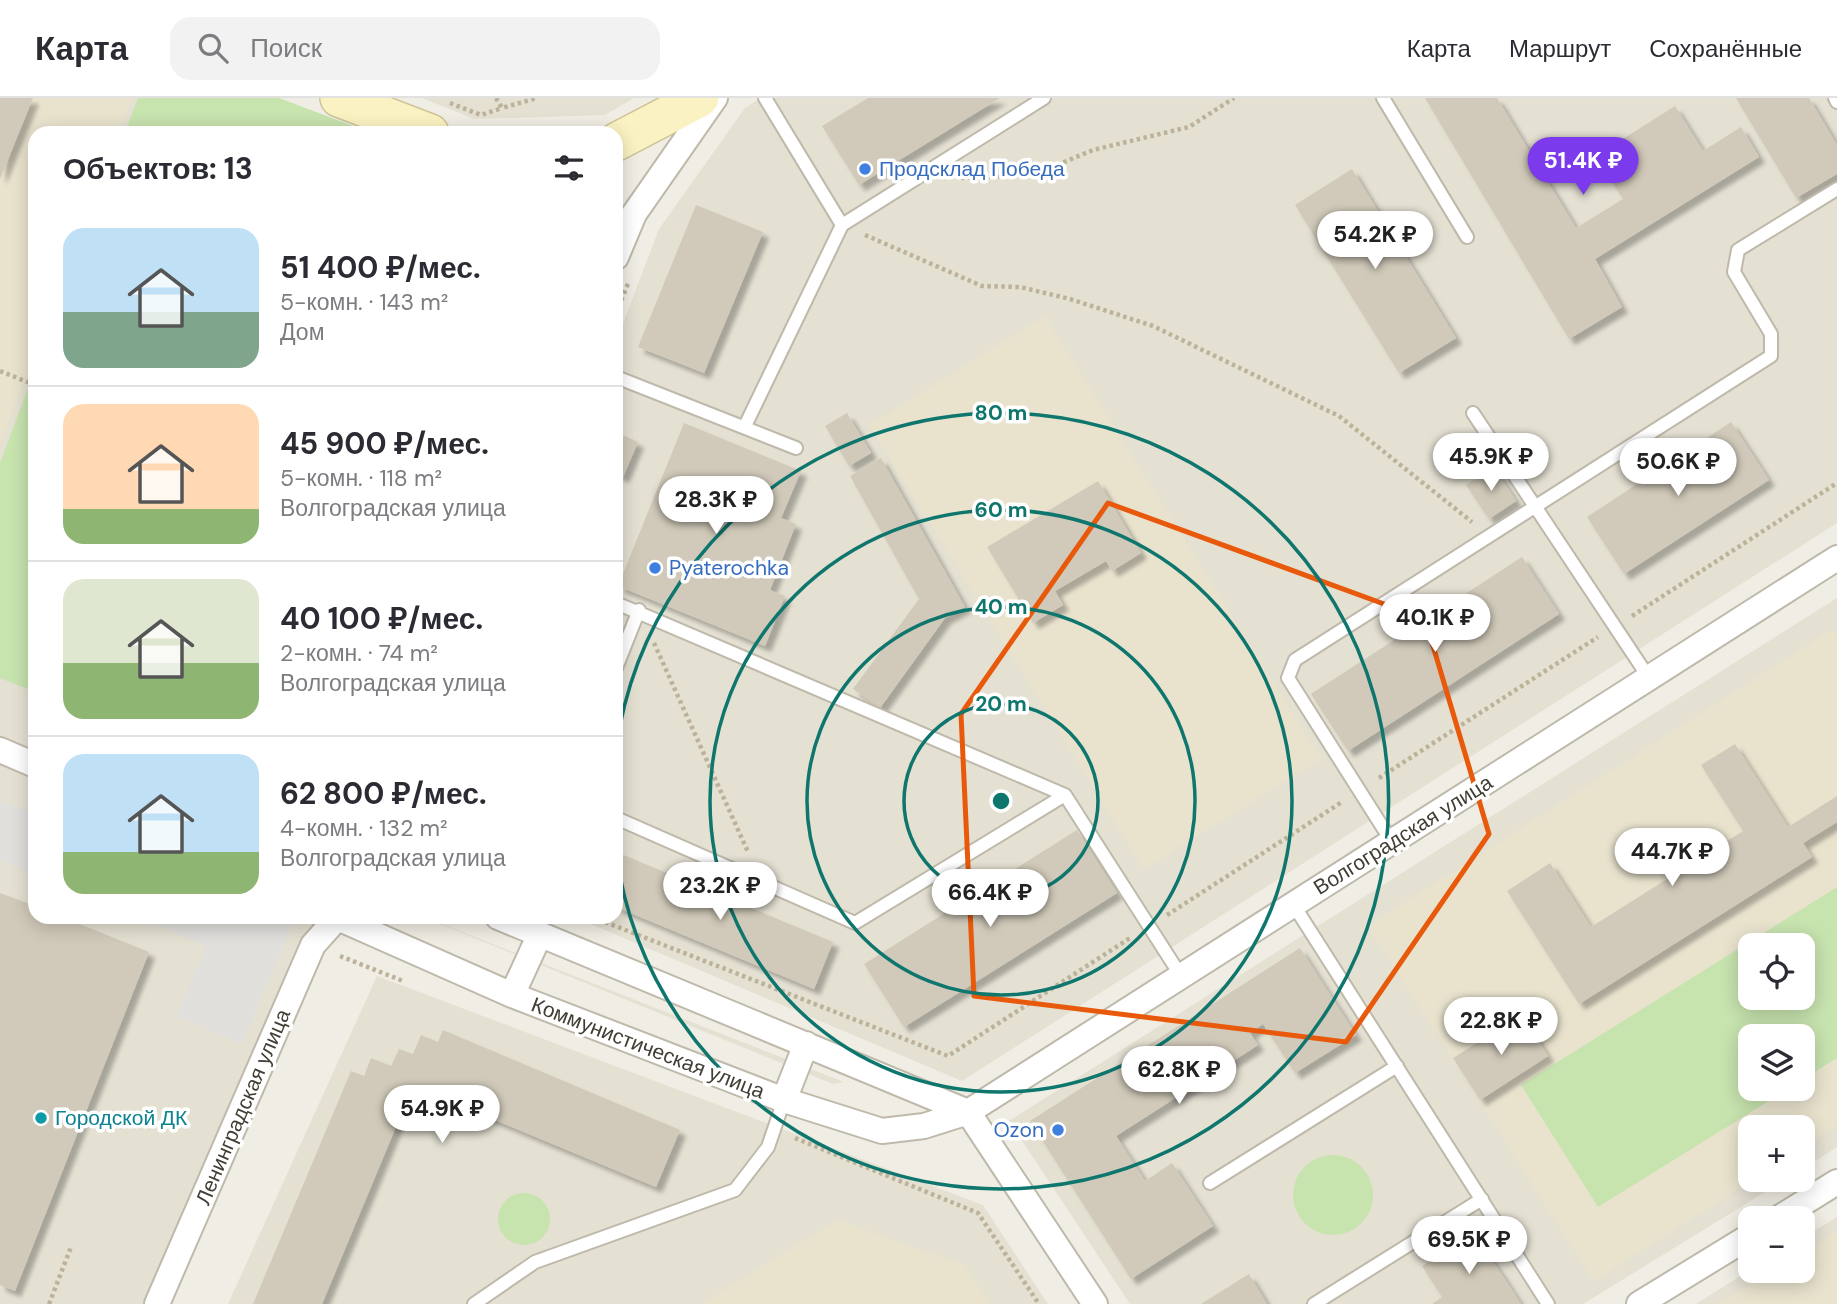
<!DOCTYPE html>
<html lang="ru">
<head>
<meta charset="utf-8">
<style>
	:root { --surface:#fff; --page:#f2f2f3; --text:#2b2b33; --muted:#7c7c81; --line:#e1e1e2; --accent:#7c3aed }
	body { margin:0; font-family:"DM Sans",sans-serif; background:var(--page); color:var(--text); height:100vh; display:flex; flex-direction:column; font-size:26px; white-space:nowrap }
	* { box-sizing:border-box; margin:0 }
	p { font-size:23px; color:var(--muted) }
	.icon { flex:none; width:38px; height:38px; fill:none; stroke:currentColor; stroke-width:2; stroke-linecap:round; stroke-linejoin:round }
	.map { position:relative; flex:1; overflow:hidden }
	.sheet { position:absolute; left:28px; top:28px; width:595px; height:798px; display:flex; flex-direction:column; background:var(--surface); border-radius:21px; box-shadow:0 4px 18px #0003 }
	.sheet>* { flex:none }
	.buttons { position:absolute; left:1738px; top:835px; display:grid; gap:14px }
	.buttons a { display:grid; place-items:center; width:77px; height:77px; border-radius:14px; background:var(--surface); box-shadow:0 4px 18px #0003; font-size:35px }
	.price { position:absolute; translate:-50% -60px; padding:0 16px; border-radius:24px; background:#fff; color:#222; font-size:23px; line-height:46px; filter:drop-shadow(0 2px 4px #0008) }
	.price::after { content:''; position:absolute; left:50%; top:42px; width:21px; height:16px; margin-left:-10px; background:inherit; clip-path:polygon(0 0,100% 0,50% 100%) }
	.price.current { background:var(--accent); color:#fff }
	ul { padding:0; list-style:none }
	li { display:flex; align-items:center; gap:21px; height:175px; padding:0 35px }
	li+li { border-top:2px solid var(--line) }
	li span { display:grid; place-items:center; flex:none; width:196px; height:140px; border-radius:21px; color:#555 }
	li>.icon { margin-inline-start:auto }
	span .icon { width:84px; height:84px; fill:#fffc; stroke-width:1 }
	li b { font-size:30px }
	h2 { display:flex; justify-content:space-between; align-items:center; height:84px; padding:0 35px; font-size:30px }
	header { display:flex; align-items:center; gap:42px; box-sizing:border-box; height:98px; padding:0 35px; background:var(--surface); border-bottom:2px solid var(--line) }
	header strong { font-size:33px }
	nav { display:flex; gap:38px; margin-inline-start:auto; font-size:24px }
	.search { width:490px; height:63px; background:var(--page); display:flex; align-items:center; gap:18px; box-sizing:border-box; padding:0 24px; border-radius:21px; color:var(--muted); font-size:26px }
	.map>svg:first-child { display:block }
</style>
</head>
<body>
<header>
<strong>Карта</strong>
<div class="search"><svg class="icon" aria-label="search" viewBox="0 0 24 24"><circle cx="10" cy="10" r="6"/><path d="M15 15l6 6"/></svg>Поиск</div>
<nav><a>Карта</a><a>Маршрут</a><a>Сохранённые</a></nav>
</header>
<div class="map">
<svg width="1837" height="1206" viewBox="0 0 1837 1206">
	<defs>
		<filter id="shadow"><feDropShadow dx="6" dy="6" stdDeviation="2" flood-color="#0004"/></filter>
	</defs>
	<rect width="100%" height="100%" fill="#f0eee4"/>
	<path fill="#e4e0d2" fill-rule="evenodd" d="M0,0H263L351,35H35V819H338L163,1206H0Z
		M422,0H634L605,17L474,21Z
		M760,0H1837V425L962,983L574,819H616V244L659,131L745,10Z
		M1837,500V1049L1803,1071L1802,1029H1750V1082H1785L1583,1206H1130L1009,1023ZM1750,847H1802V900H1750ZM1750,938H1802V990H1750Z
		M423,819H424L844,984L833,986Z
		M377,878L983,1107L1048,1206H228Z
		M1837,1119V1206H1696L1750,1172H1802L1803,1140Z"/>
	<path fill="#e9e3ce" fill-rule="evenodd" d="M0,0H132L119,35H35V255L0,346Z
		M1045,218L1321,661L1144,771L869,327Z
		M1833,531L1837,537V1028L1803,1050L1802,1029H1750V1082H1753L1594,1183L1368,828ZM1750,847H1802V900H1750ZM1750,938H1802V990H1750Z
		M838,1122L964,1167L990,1206H701Z
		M1837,1133V1206H1719L1773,1173L1802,1172L1803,1154Z"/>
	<path fill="#c7e3ae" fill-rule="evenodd" d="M138,0H279L372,35H125Z
		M35,272V594L0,580V365Z
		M1837,789V960L1803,981L1802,938H1750V990L1788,991L1598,1109L1521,987ZM1750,847H1802V900H1750Z
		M1293 1097a40 40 0 1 1 80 0a40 40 0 1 1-80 0Z
		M498 1121a26 26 0 1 1 52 0a26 26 0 1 1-52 0Z"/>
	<path fill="#e1dfdc" d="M0,702L35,716V777L0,762Z
		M136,819H280L293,824L242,946L176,919L206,848Z"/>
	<path fill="#d1caba" filter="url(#shadow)" d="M0,0H33L0,81Z
		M868,0H1000L859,87L822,28Z
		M1425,0H1497L1576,130L1623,101L1596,58L1675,8L1703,53L1741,29L1759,59L1595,161L1622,209L1569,241Z
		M1736,0H1809L1837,47V76L1796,100Z
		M1352,71L1456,240L1399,275L1295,107Z
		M696,107L763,134L704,275L638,249Z
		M847,315L871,355L849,368L825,328Z
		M1731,324L1769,382L1624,476L1587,419Z
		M684,325L801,373L781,420L796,426L770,492L785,498L765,548L618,488Z
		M616,334L638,344L623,379L616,376Z
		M881,360L965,509L945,520L880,610L853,591L919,501L850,378Z
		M1494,369L1516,403L1489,421L1466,387Z
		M1098,383L1141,455L1112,473L1106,463L1055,493L1063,507L1033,525L987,449Z
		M1522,459L1559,516L1348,653L1311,596Z
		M1735,646L1788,729L1837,698V724L1803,745L1812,759L1579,906L1507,793L1550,765L1591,829L1743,733L1701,667Z
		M1077,732L1117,795L904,929L864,866Z
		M616,754L833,844L814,891L616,809Z
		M0,795L35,808V819H62L149,854L15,1193L0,1187Z
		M1300,850L1356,937L1295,975L1263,926L1250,935L1258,947L1116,1038L1145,1083L1172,1065L1213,1128L1131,1181L1030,1023Z
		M1522,917L1548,958L1480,1002L1453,960Z
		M443,932L680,1032L656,1089L413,988L322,1206H253L351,973L364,978L371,960L391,968L399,951L413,956L421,937L438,944Z
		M1474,1134L1521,1206H1432L1442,1199L1422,1168Z
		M1249,1176L1267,1206H1201Z"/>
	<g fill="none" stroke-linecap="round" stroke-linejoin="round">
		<defs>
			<path id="lane" d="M1383,0L1467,139
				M1835,0L1837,4
				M842,127L1044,0
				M616,279L796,350
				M1473,315L1649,580
				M745,328L842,127L765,0
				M616,505L1065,697L1181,878
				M616,570L639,512
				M616,720L855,825L1065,697
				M1392,744L1288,580L1295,562L1771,258V236L1734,174L1738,152L1837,91
				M1293,806L1548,1206
				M1210,1085L1397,968
				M474,1206L535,1164L735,1092L768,1049L784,1002
				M1314,1206L1482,1101"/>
			<path id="street" d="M616,159L634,116L715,0
				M0,652L35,667
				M498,819L968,1014L1095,1206
				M338,820L512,897L784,1002L882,1033L924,1028L968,1014L1837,460
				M512,897L540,836
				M784,1002L806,946
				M1779,1120L1837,1084
				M157,1206L313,847L338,819
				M1639,1206L1750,1138"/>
			<path id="secondary" d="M339,0L430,35
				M616,44L700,0"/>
		</defs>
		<use href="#lane" stroke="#beb9aa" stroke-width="16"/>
		<use href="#street" stroke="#beb9aa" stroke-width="28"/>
		<use href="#secondary" stroke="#cec396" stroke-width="40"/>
		<path stroke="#bcb299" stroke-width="4.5" stroke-dasharray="3.5 3.5" stroke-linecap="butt" d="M496,0L502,10L537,0
			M450,5L481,17L502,10
			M961,80L1033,77L1093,52L1189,29L1234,0
			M865,137L982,188L1020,189L1070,201L1153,228L1339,318L1472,424
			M616,215L629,183
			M0,273L35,287
			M1632,518L1837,385
			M654,545L748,754
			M1379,680L1598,539
			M1167,817L1342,704
			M592,819L948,958L1130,840
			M340,858L403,883
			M795,1040L978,1115L1039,1206
			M49,1206L71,1149"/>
		<use href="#lane" stroke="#fff" stroke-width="12"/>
		<use href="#street" stroke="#fff" stroke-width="24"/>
		<use href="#secondary" stroke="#fbf2c3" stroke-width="37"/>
	</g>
	<path fill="none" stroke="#e8590c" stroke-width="5" stroke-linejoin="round" d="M1108,405L1425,521L1489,736L1346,944L974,898L961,616Z"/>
	<g fill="none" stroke="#0f766e" stroke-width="3.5">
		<circle cx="1001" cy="703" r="97"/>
		<circle cx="1001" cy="703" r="194"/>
		<circle cx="1001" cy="703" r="291"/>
		<path d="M616 652A388 388 0 1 1 616 754"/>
	</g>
	<g fill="#3f7fe0" stroke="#fff" stroke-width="2.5">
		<circle cx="865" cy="71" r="7"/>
		<circle cx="655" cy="470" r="7"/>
		<circle cx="1058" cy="1032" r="7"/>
	</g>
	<circle fill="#0f9aa8" stroke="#fff" stroke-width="2.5" cx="41" cy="1020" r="7"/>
	<g text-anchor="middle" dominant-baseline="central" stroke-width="7" stroke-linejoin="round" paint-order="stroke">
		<g font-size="21" fill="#366cbe" stroke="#fff" text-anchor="start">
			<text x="879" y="71">Продсклад Победа</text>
			<text x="669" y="470">Pyaterochka</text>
			<text x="1044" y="1032" text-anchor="end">Ozon</text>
		</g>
		<g font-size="21" fill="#423e34" stroke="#fff">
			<text transform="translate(1403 737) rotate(-32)">Волгоградская улица</text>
			<text transform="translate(648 950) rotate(21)">Коммунистическая улица</text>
			<text transform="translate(243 1009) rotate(-67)">Ленинградская улица</text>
		</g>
		<g font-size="21" fill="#0d838f" stroke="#fff" text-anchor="start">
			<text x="55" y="1020">Городской ДК</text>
		</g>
	</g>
	<circle cx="1001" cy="703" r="10" fill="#0f766e" stroke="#fff" stroke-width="3.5"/>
	<g font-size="21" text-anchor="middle" font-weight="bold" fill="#0f766e" stroke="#fff" stroke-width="7" stroke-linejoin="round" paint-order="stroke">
		<text x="1001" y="322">80 m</text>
		<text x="1001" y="419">60 m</text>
		<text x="1001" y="516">40 m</text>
		<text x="1001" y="613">20 m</text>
	</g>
</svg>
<div class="buttons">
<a><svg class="icon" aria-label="locate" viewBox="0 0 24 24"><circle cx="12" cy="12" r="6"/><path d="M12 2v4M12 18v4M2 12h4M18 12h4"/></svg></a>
<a><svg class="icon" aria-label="layers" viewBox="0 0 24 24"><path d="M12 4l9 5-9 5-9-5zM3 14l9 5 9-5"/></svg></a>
<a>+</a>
<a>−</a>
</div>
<b class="price current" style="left:1583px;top:99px">51.4K ₽</b>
<b class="price" style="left:1375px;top:173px">54.2K ₽</b>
<b class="price" style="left:1491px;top:395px">45.9K ₽</b>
<b class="price" style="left:1678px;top:400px">50.6K ₽</b>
<b class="price" style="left:716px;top:438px">28.3K ₽</b>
<b class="price" style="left:1435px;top:556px">40.1K ₽</b>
<b class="price" style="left:1672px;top:790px">44.7K ₽</b>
<b class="price" style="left:720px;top:824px">23.2K ₽</b>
<b class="price" style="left:990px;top:831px">66.4K ₽</b>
<b class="price" style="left:1501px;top:959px">22.8K ₽</b>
<b class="price" style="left:1179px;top:1008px">62.8K ₽</b>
<b class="price" style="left:442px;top:1047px">54.9K ₽</b>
<b class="price" style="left:1469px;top:1178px">69.5K ₽</b>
<section class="sheet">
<h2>Объектов: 13<svg class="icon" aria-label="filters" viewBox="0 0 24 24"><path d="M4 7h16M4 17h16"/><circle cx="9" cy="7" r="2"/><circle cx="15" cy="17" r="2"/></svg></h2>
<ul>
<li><span style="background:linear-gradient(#bfe0f5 60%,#7fa58c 0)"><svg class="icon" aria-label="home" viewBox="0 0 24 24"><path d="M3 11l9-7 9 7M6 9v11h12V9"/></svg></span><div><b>51 400 ₽/мес.</b><p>5-комн. · 143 m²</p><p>Дом</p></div></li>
<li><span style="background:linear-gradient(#ffd9b3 75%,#8fb573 0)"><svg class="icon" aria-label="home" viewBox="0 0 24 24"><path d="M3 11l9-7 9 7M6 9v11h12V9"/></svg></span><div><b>45 900 ₽/мес.</b><p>5-комн. · 118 m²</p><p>Волгоградская улица</p></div></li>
<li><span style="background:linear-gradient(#dfe7d0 60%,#8fb573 0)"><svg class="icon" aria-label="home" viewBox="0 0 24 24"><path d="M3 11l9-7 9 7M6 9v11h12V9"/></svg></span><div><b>40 100 ₽/мес.</b><p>2-комн. · 74 m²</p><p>Волгоградская улица</p></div></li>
<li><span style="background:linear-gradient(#bfe0f5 70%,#8fb573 0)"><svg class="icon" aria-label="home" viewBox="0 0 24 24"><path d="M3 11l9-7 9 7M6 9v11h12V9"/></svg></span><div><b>62 800 ₽/мес.</b><p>4-комн. · 132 m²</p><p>Волгоградская улица</p></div></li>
</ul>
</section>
</div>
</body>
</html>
